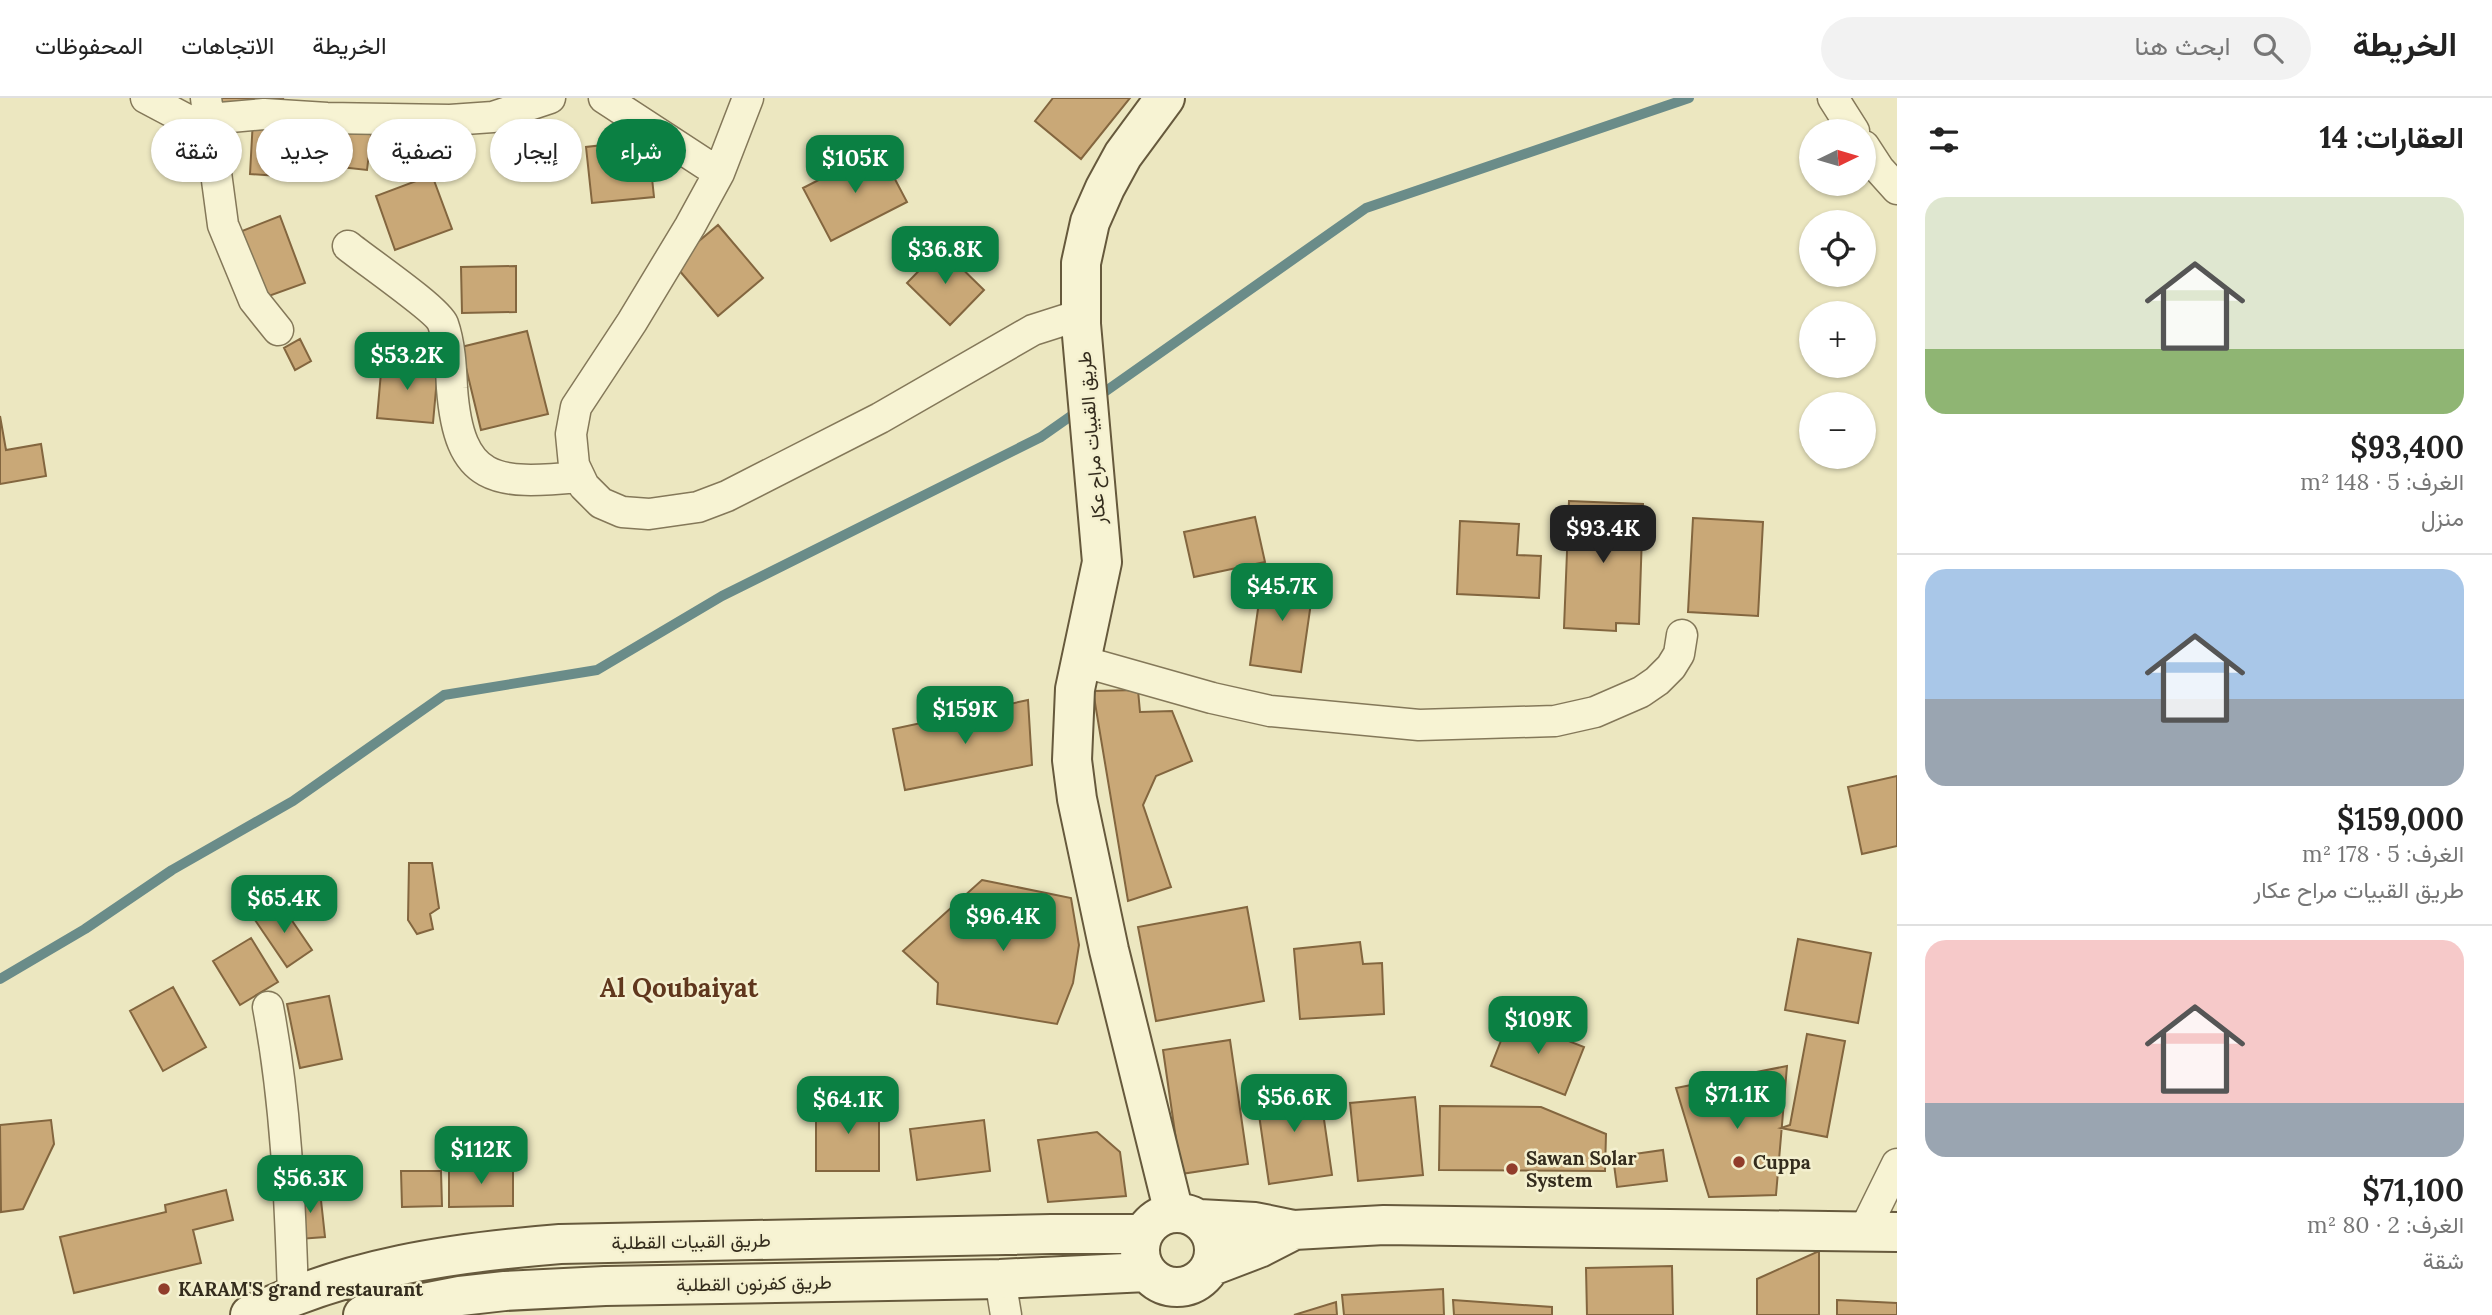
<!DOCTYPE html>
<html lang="ar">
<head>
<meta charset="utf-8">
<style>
	:root { --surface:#fff; --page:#f2f2f2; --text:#222; --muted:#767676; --line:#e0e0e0; --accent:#0b8043 }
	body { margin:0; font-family:Lora,Vazirmatn,serif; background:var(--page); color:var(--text); direction:rtl; height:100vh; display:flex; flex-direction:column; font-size:26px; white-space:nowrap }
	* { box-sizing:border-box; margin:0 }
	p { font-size:23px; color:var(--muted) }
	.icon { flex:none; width:38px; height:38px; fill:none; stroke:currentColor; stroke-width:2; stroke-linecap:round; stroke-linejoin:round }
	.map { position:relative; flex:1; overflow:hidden; direction:ltr }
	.panel { display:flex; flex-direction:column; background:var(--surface); width:595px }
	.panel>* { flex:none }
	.top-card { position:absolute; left:21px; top:21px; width:665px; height:63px; direction:rtl; display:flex; gap:14px }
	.needle { width:46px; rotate:85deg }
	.tools { position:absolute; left:1799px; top:21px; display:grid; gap:14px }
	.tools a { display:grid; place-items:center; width:77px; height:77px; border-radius:50%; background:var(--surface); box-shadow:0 2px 5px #0004; font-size:35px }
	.price { position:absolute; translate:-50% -60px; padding:0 16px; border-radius:14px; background:var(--accent); color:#fff; font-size:23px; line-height:46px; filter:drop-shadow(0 2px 4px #0008) }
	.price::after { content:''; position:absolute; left:50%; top:42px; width:21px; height:16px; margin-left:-10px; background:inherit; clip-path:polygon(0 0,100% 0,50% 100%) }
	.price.on { background:#222; color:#fff }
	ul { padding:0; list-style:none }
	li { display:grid; align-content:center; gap:14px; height:371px; padding:0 28px }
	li+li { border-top:2px solid var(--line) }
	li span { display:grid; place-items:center; height:217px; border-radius:21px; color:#555 }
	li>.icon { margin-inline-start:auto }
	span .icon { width:126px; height:126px; fill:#fffc; stroke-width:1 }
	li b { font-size:30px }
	h2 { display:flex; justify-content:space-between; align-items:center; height:84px; padding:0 28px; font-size:30px }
	.chip { padding:0 24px; border-radius:32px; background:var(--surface); box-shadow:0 2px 5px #0004; font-size:24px; line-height:63px }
	.chip.on { background:var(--accent); color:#fff }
	header { display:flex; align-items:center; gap:42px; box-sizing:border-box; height:98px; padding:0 35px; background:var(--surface); border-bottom:2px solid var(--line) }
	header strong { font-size:33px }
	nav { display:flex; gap:38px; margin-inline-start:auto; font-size:24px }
	.search { width:490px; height:63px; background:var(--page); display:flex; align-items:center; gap:18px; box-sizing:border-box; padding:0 24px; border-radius:38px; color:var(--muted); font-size:26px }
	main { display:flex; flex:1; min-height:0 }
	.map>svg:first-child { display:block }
</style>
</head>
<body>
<header>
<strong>الخريطة</strong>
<div class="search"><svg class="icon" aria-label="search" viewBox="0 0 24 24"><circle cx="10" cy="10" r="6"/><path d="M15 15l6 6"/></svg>ابحث هنا</div>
<nav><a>الخريطة</a><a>الاتجاهات</a><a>المحفوظات</a></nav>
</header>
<main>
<section class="panel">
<h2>العقارات: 14<svg class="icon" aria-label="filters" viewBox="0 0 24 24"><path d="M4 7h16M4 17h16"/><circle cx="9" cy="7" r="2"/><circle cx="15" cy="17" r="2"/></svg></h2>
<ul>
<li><span style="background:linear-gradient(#dfe7d0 70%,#8fb573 0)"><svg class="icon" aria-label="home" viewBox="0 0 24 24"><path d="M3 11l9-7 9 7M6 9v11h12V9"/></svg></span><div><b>$93,400</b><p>الغرف: 5 · 148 m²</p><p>منزل</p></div></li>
<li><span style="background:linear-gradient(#a9c7e8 60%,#9aa5b1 0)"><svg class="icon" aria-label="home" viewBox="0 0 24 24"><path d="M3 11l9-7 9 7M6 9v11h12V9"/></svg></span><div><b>$159,000</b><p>الغرف: 5 · 178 m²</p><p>طريق القبيات مراح عكار</p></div></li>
<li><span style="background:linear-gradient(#f6c9c9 75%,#9aa5b1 0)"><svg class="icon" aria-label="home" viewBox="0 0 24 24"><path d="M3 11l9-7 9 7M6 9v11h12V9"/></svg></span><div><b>$71,100</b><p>الغرف: 2 · 80 m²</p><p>شقة</p></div></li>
</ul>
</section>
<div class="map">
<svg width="1897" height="1217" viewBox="0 0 1897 1217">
	<rect width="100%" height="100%" fill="#ece7c0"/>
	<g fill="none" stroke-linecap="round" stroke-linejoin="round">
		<path stroke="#6a8c89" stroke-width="10" d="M1096,300L1366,110L1689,0
			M0,881L85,831L172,772L293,703L444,597L597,572L722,498L1041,339L1078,313"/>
	</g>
	<path fill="#c9a877" stroke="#83663f" stroke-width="2" d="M220,0H284L224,11Z
		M1053,0H1130L1081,61L1035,23Z
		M253,21L296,23L292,79L250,76Z
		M318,25L372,31L367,72L313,66Z
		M648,42L654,99L592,105L586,49Z
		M879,51L907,104L831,143L803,90Z
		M432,77L452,131L395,152L376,98Z
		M280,118L305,185L266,199L242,133Z
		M718,127L763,180L718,218L673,165Z
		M941,150L984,192L950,227L907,185Z
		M516,168V214L462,215L461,169Z
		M527,233L548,316L481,332L461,249Z
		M300,241L311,263L295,272L284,250Z
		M382,263L438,269L433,325L377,320Z
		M0,318L6,352L41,346L46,378L0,386Z
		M1569,403L1643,406L1639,526L1616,525V533L1564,530Z
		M1255,419L1265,464L1194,479L1184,434Z
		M1693,420L1763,424L1758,518L1688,514Z
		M1460,423L1519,426L1517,457L1541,458L1539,500L1457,496Z
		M1263,476L1314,484L1301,574L1250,567Z
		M1138,592L1140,614L1172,613L1192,663L1156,678L1143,707L1171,789L1128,803L1093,593Z
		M1028,602L1032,667L905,692L893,631Z
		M1897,678V748L1862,756L1848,689Z
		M409,765H432L439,810L430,816L433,831L417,836L408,822Z
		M982,782L1071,800L1079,847L1073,885L1057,926L937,906L938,885L903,853Z
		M280,805L312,852L287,869L255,822Z
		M1247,809L1264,903L1156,923L1138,829Z
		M251,840L278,884L240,907L213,863Z
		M1798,841L1871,855L1858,925L1785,912Z
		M1360,844L1363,866L1382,865L1384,916L1300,921L1294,851Z
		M173,889L206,949L163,973L130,913Z
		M329,898L342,961L300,970L287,906Z
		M1510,920L1584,949L1565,997L1491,968Z
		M1807,936L1845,943L1827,1039L1781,1030L1790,1027Z
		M1230,942L1248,1066L1181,1076L1163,952Z
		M1787,968L1776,1097L1709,1099L1676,990Z
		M1319,987L1332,1077L1269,1086L1256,996Z
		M1415,999L1423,1077L1358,1083L1350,1005Z
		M816,1003H879V1073H816Z
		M1440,1008L1541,1009L1606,1036L1605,1073L1439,1072Z
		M51,1022L54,1046L23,1111L1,1114L0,1027Z
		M984,1022L990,1073L917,1082L910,1031Z
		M1097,1034L1120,1054L1126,1098L1048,1104L1038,1042Z
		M1663,1052L1667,1083L1617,1089L1613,1059Z
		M449,1067H513V1108L449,1109Z
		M401,1073H441L442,1108L402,1109Z
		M226,1092L233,1122L193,1132L201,1165L74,1195L60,1139L166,1114L165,1107Z
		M320,1093L325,1139L299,1141L295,1095Z
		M1819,1153V1217H1757V1181Z
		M1672,1168L1673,1217H1587L1586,1170Z
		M1443,1191L1444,1217H1344L1342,1197Z
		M1453,1202L1552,1209V1217H1454Z
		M1837,1202L1897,1205V1217H1837Z
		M1336,1204L1337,1217H1294Z"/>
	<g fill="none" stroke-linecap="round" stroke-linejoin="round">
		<defs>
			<path id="street" d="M146,0L212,35
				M206,0L223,127L254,202L278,232
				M604,0L719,75
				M748,0L719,75L690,128L632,224L576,309L571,336L574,367L584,388L601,405L622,414L649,416L698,409L727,398L880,320L1033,232L1080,217
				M1833,0L1854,33
				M209,21L264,16L327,20L450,22L493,19L550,0
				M1864,48L1879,71L1897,91
				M348,148C365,162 438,212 443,226C450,246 451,270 452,290C459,385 495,387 579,379
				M1081,563L1212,600L1270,613L1419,627L1555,623L1595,614L1641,594L1657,583L1671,569L1679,556L1682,537
				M268,909C286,1004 290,1101 293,1198
				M1864,1133L1897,1066
				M1000,1181L1006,1217"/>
			<path id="secondary" d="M1165,0L1123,57L1105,90L1090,124L1081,165V226L1102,464L1075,591L1072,662L1077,701L1109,852L1174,1115
				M1140 1152a37 37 0 1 1 74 0a37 37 0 1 1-74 0Z
				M1199,1121L1255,1124L1294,1132L1384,1127L1897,1134
				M1212,1168L1259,1150L1294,1132
				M250,1217C352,1169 449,1155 560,1146L1051,1136H1143
				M363,1217L460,1198L505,1193L605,1188L1000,1181L1147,1174"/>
		</defs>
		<use href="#street" stroke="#847859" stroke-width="33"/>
		<use href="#secondary" stroke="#66593c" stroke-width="42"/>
		<use href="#street" stroke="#f7f3d3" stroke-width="30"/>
		<use href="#secondary" stroke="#f7f3d3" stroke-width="38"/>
	</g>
	<g fill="#913d2b" stroke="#f4f0cf" stroke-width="2.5">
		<circle cx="1739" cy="1064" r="7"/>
		<circle cx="1512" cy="1071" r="7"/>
		<circle cx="164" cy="1191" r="7"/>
	</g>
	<g text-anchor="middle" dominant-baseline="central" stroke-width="5" stroke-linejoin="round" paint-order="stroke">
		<g font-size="19" fill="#342c1d" stroke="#f4f0cf">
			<text transform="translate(1091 340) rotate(-95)">طريق القبيات مراح عكار</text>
			<text transform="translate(691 1143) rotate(-1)">طريق القبيات القطلبة</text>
			<text transform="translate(754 1185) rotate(-1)">طريق كفرنون القطلبة</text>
		</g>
		<g font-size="19" font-weight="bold" fill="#342c1d" stroke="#f4f0cf" text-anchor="start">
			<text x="1526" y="1060">Sawan Solar<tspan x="1526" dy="22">System</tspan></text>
			<text x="1753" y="1064">Cuppa</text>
			<text x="178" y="1191">KARAM'S grand restaurant</text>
		</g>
		<g font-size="26" font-weight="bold" fill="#60371d" stroke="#f4f0cf">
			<text x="679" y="889">Al Qoubaiyat</text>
		</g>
	</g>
</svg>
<div class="tools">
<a><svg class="needle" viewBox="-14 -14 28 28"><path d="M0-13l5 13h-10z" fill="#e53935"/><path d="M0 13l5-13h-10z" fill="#767676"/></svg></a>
<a><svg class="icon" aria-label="locate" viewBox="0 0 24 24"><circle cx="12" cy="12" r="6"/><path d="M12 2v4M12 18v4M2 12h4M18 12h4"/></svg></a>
<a>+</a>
<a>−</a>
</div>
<b class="price" style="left:855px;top:97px">$105K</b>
<b class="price" style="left:945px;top:188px">$36.8K</b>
<b class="price" style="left:407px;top:294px">$53.2K</b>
<b class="price on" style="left:1603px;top:467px">$93.4K</b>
<b class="price" style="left:1282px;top:525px">$45.7K</b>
<b class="price" style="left:965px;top:648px">$159K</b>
<b class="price" style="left:284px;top:837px">$65.4K</b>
<b class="price" style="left:1003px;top:855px">$96.4K</b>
<b class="price" style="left:1538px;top:958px">$109K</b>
<b class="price" style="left:1737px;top:1033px">$71.1K</b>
<b class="price" style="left:1294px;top:1036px">$56.6K</b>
<b class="price" style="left:848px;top:1038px">$64.1K</b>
<b class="price" style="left:481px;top:1088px">$112K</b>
<b class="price" style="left:310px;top:1117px">$56.3K</b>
<div class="top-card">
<a class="chip on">شراء</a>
<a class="chip">إيجار</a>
<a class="chip">تصفية</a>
<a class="chip">جديد</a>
<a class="chip">شقة</a>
</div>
</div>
</main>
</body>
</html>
